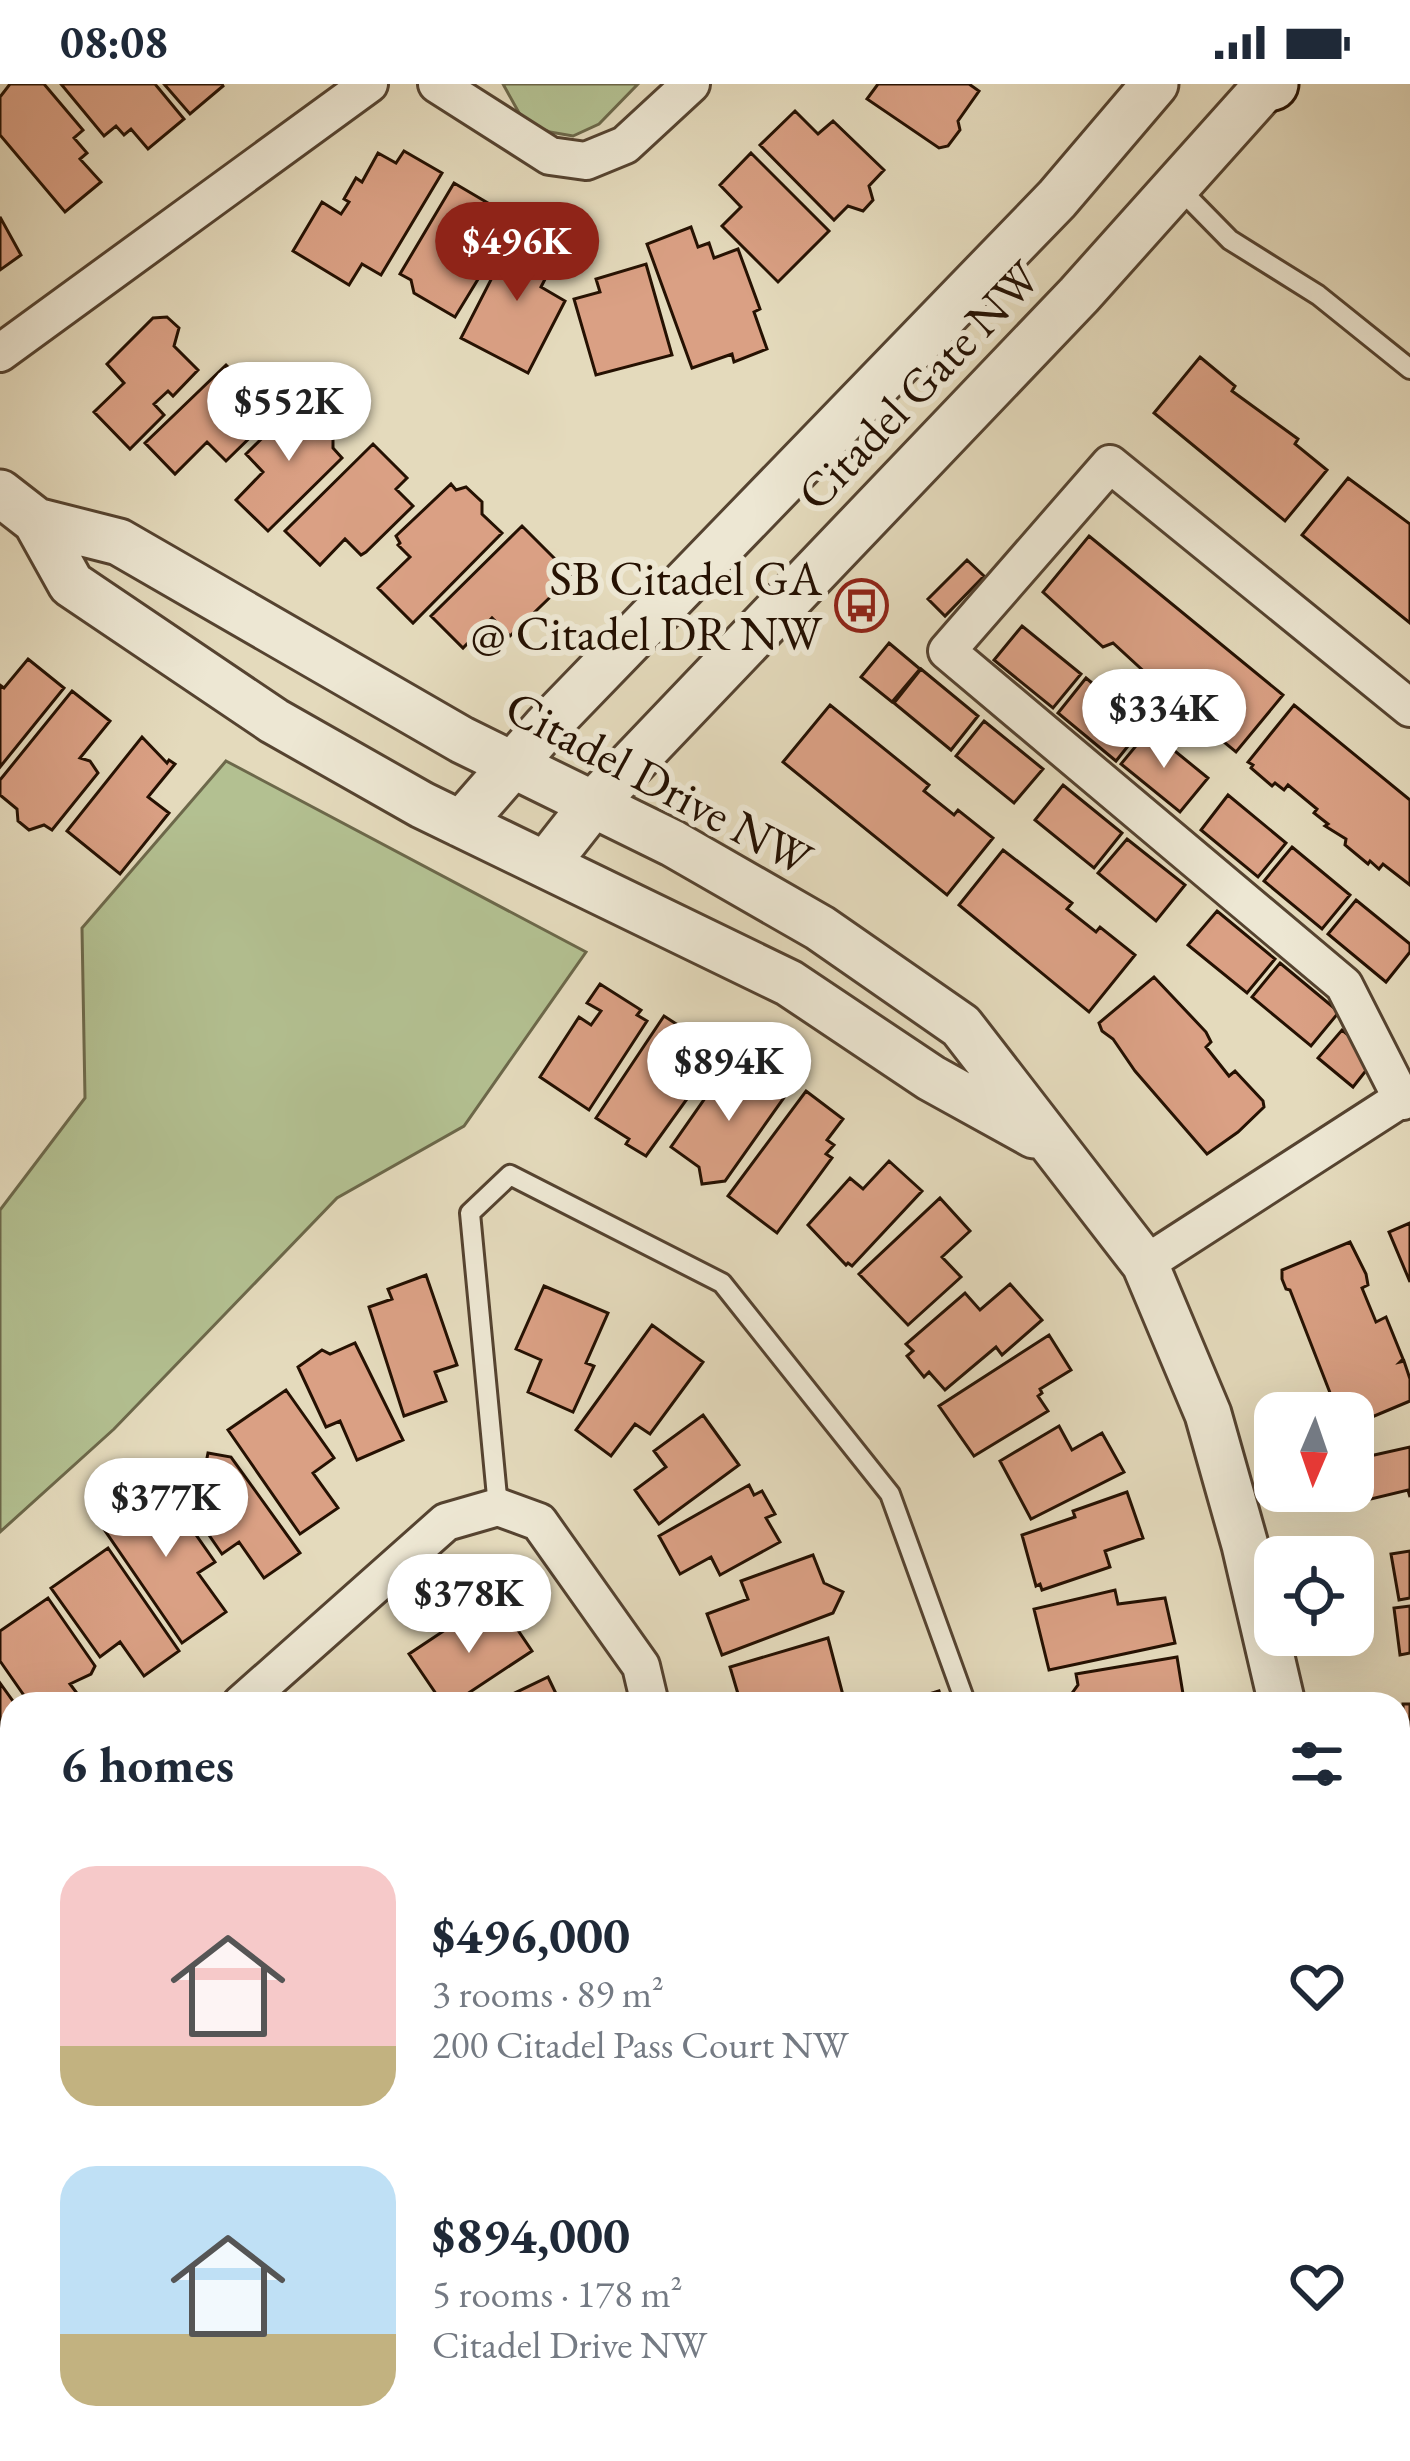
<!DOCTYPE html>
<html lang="en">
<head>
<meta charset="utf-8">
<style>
	:root { --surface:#fff; --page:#f6f6f7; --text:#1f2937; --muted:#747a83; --accent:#8f2418 }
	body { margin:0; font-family:"EB Garamond",serif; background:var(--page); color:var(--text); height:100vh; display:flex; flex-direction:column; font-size:45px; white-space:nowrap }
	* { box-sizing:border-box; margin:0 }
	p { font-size:39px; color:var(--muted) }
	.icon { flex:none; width:66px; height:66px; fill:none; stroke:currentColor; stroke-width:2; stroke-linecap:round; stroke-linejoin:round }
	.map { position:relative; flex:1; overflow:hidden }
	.drawer { position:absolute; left:0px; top:1608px; width:1410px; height:771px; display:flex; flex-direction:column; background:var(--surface); border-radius:36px 36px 0 0; box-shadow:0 12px 48px #0002 }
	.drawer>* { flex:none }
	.needle { width:78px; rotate:182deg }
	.fabs { position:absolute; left:1254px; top:1308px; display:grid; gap:24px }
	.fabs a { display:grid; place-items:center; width:120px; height:120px; border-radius:24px; background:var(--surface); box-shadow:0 12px 48px #0002; font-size:60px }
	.price { position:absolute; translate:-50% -102px; padding:0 27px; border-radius:42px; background:#fff; color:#222; font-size:39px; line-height:78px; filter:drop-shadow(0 3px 6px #0008) }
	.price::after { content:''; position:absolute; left:50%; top:72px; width:36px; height:27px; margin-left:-18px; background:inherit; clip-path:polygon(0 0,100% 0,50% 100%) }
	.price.active { background:var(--accent); color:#fff }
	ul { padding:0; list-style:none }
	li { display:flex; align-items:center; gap:36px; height:300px; padding:0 60px }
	li span { display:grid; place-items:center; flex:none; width:336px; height:240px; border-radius:36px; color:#555 }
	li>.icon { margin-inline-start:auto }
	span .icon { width:144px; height:144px; fill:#fffc; stroke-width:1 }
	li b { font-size:51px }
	h2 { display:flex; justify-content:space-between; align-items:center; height:144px; padding:0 60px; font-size:51px }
	.status { display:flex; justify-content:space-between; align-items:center; height:84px; padding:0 60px; background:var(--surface); direction:ltr }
	.status svg { height:33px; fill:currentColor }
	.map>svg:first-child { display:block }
</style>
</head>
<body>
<div class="status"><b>08:08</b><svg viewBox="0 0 49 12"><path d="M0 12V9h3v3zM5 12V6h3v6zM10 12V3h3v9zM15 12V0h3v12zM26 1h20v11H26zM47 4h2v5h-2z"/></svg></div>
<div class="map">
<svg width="1410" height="2377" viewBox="0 0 1410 2377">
	<rect width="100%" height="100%" fill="#e4dabc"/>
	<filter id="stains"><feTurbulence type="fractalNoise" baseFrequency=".00167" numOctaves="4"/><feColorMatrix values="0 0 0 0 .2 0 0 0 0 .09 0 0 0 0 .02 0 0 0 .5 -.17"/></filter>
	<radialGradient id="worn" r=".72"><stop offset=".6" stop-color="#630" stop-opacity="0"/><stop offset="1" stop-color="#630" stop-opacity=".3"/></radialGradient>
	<path fill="#b3c091" stroke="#6c684a" stroke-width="3" d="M503,0H638L599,40L573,52L550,48L523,36Z
		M226,677L586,868L464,1042L337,1114L114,1345L0,1448V1126L85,1014L82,844Z"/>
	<path fill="#daa084" stroke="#251102" stroke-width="3" d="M10,0H44L83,46L74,54L87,69L80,75L101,98L65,128L0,51V13Z
		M61,0H155L184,35L148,65L131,45L124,51L116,42L104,52Z
		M164,0H222L223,2L190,30Z
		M878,0H969L979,7L958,37L960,46L948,62L939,64L867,15Z
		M795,27L818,50L833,37L884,86L869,102L873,116L863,127L848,122L834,136L760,61Z
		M404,67L442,89L381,191L362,180L349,201L293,167L322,118L341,130L349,118L344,115L356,94L362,98L378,69L396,79Z
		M751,69L829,147L778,198L722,142L741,123L720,101Z
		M454,99L493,122L473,156L494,169L455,233L414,209L411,196L400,190Z
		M0,133L21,171L0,186Z
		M691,143L698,163L709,159L714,174L738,165L760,225L754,228L767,265L734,278L732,270L692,284L647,160Z
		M517,145L560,166L541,203L565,217L528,289L461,254Z
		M646,180L672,271L596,291L574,215L600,208L596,195Z
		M167,233L179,244L174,262L198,286L173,312L168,307L154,320L164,331L130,365L94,328L124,299L107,280L153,234Z
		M1200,273L1235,302L1232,307L1298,355L1295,360L1327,386L1285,437L1154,329Z
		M226,281L274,330L226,377L207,358L175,390L145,359Z
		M300,317L315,332L319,328L339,347L333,353V364L342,374L268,447L236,416L263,388L246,370Z
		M373,360L407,394L396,405L413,422L366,468L361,471L345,455L320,481L285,447Z
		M1348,394L1410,440V539L1302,451Z
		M451,400L456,406L466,403L482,418V430L502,449L413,539L378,504L410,473L398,461L400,459L396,452Z
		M522,442L572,492L510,552L492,534L463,564L431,532Z
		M1089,452L1283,611L1236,668L1202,640L1206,635L1177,611L1174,615L1113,559L1103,563L1043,508Z
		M967,476L984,492L945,532L928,515Z
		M1022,542L1081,590L1053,624L994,576Z
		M889,559L920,585L892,618L861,593Z
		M28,575L64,604L0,683V601L4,604Z
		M921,585L978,632L951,666L894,619Z
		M1086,594L1144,642L1116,677L1058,629Z
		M72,607L110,637L80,674L90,677L98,689L52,746L44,741L29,746L18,737L17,725L0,711V696Z
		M830,621L929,701L924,707L954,731L958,726L993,754L947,811L783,678Z
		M1294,621L1410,716V801L1383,780L1379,785L1370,777L1368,780L1345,761L1346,755L1325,742L1328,740L1314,729L1317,725L1288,701L1284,706L1275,699L1272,702L1251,684L1253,681L1248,678Z
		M984,637L1043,685L1014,719L956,672Z
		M1149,646L1208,694L1180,728L1121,680Z
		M142,653L167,679L169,676L175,680L148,713L169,729L120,790L67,747Z
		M1063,701L1122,749L1094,784L1035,736Z
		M1228,711L1286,759L1258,793L1201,746Z
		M1127,755L1185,801L1156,837L1098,789Z
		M1292,763L1350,811L1322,845L1264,797Z
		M1003,766L1072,819L1067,825L1096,848L1100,843L1135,871L1089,928L959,821Z
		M1356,816L1410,860V868L1386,898L1328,850Z
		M1217,827L1275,875L1247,909L1188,861Z
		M1280,879L1339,928L1311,962L1252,913Z
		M1154,893L1206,948L1211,958L1206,963L1229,992L1235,987L1263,1017L1264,1023L1238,1048L1207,1070L1135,987L1113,955L1102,947L1099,939Z
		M600,900L641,926L637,931L647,937L589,1026L540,993L579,933L591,941L601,927L587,919Z
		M664,932L704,958L695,972L690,969L678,986L697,1001L646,1072L626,1060L629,1055L596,1034Z
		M1342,946L1376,974L1353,1003L1318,974Z
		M754,980L790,1005L725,1097L702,1100L699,1083L671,1063L715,1000L731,1012Z
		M806,1007L843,1035L827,1056L834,1061L826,1070L832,1074L777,1149L728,1112Z
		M889,1077L922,1107L852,1182L848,1179L846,1181L808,1141L850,1094L863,1105Z
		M940,1114L970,1147L942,1173L961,1193L908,1241L859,1190Z
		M1410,1139V1198L1389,1148Z
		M1350,1158L1366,1190L1368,1201L1362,1204L1376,1238L1386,1233L1403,1275L1400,1278L1404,1277L1410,1295V1317L1353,1341V1329H1341L1334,1319L1290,1206L1286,1205L1282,1195V1186Z
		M426,1191L457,1281L435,1288L446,1317L404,1332L369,1223L392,1215L388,1205Z
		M1010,1200L1042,1236L1002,1271L996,1263L945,1306L929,1288L924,1293L907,1272L913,1267L906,1260L965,1209L980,1226Z
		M544,1202L608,1229L586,1279L594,1282L573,1328L528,1308L541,1276L516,1265Z
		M652,1241L703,1278L650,1350L635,1340L611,1372L576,1346Z
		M1049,1251L1071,1286L1040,1305L1042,1309L1038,1312L1048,1327L974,1372L939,1322Z
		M355,1259L403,1356L357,1376L340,1337L326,1343L298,1283L322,1266L330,1270Z
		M286,1306L334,1374L313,1389L338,1424L300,1450L228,1346Z
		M703,1331L739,1381L659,1440L635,1406L666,1383L654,1367Z
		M1059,1342L1072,1366L1102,1349L1124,1388L1031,1435L1000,1377Z
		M1410,1363V1413L1408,1406L1371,1415L1361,1374Z
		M208,1369L231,1373L300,1469L264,1494L239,1458L222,1470L178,1406L204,1389Z
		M159,1398L215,1478L198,1489L226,1528L182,1559L99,1438Z
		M749,1401L754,1411L762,1407L775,1430L766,1434L780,1458L720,1491L711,1473L680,1490L659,1452Z
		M1127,1408L1143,1454L1105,1467L1110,1483L1042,1506L1040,1500L1036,1502L1022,1451L1075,1433L1073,1427Z
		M108,1464L179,1567L144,1592L120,1558L100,1573L51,1504Z
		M1410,1467V1514L1399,1516L1391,1470Z
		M813,1471L824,1499L843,1508L833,1529L722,1571L707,1530L748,1515L741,1497Z
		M1115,1506L1118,1520L1165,1514L1175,1559L1049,1586L1034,1525Z
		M48,1514L95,1582L91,1590L70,1600L85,1620H30L0,1577V1547Z
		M1410,1522V1569L1400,1571L1394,1524Z
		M475,1526L487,1544L507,1530L532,1567L452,1620H443L409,1570Z
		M828,1554L844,1615L825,1620H766L765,1615L741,1620L730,1583Z
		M1177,1573L1184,1616L1073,1620L1067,1616L1078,1601L1076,1590Z
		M548,1593L561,1620H492Z
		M0,1599L15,1620L12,1691L0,1675Z
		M939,1607L943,1620H897Z
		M1403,1620H1410V1670H1404Z
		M1403,1780L1410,1781V1828H1400Z
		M1398,1838H1410V1881L1398,1880Z
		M12,2041V2168L0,2172V2044Z
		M1398,2120L1410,2121V2164L1398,2163Z
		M1398,2173L1410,2174V2240L1409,2217H1398Z
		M1398,2249H1410V2311L1398,2310Z
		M12,2303V2367H73L75,2377H4L0,2315L9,2313L7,2304Z
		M1398,2320L1410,2321V2377H1399Z
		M82,2367H151L126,2373L127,2377H84Z
		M163,2367H233L234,2377L164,2375Z
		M247,2367H291L292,2377H248Z
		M337,2367H384V2375L337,2373Z
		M468,2367H533H527L526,2377H467Z
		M792,2367H804L838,2377H789Z"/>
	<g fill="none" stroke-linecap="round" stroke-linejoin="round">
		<defs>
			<path id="service" d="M1177,102L1230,156L1318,211L1410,285
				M498,1423L470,1129L510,1091L722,1199L890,1410L966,1620
				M939,2377V2367"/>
			<path id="minor" d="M437,0L550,72L586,77L625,61L691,0
				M0,269L369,0
				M1403,1017L1344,901L947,567L1110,380L1410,624
				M1145,1180L1410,1009
				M241,1620L446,1438L498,1423L539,1438L641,1582L650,1620
				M0,1810L12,1802
				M1398,1959L1410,1960
				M0,1970L12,1967
				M1398,2031L1410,2032
				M637,2377L638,2367"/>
			<path id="tertiary" d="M0,409L36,437L71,500L274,637L422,721L789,899L931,994L1034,1051
				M36,437L119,458L462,656L672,759L820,844L961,942L1145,1180L1208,1330L1245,1461L1282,1620
				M461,740L545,644L1057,115L1155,0
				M546,780L594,719L1079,211L1268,0
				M1257,2377V2367"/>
			<path id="secondary" d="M1268,1L1272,0"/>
		</defs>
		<use href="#service" stroke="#554330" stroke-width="24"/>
		<use href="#minor" stroke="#554330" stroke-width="42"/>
		<use href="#tertiary" stroke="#554330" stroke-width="51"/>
		<use href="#secondary" stroke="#251102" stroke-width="57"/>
		<use href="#service" stroke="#ede7d3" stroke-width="18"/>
		<use href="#minor" stroke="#ede7d3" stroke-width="36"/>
		<use href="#tertiary" stroke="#ede7d3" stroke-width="45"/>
		<use href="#secondary" stroke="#ede7d3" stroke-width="51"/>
	</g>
	<defs>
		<symbol id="bus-ring" viewBox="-11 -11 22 22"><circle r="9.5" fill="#ede7d3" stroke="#8f2418" stroke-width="1.5"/><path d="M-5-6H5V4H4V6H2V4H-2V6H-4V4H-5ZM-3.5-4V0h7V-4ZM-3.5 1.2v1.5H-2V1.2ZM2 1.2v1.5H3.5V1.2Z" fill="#8f2418"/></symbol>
	</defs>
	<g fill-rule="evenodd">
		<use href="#bus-ring" x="832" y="492" width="59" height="59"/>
	</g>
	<g text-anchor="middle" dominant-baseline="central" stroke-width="12" stroke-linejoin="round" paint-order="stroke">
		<g font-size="48" fill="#251102" stroke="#ede7d3">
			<text transform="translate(918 301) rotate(-46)">Citadel Gate NW</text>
			<text transform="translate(659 698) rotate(28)">Citadel Drive NW</text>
		</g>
		<g font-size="48" fill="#251102" stroke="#ede7d3" text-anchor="end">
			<text x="822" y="494">SB Citadel GA<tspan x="822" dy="55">@ Citadel DR NW</tspan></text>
		</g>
	</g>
	<rect width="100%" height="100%" filter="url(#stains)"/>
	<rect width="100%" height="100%" fill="url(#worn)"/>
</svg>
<div class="fabs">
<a><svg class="needle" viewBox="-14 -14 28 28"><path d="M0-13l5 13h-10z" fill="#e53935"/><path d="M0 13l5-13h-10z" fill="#747a83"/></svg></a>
<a><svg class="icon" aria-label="locate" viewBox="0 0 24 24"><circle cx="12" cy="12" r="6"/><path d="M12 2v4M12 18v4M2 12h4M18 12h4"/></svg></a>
</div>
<b class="price active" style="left:517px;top:220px">$496K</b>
<b class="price" style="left:289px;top:380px">$552K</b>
<b class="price" style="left:1164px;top:687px">$334K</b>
<b class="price" style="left:729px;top:1040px">$894K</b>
<b class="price" style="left:166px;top:1476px">$377K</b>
<b class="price" style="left:469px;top:1572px">$378K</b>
<section class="drawer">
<h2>6 homes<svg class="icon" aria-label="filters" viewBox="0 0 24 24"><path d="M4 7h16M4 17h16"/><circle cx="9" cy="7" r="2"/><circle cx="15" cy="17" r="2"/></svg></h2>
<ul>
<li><span style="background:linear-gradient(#f6c9c9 75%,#c2b280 0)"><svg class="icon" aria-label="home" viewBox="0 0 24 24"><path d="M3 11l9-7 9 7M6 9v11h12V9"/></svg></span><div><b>$496,000</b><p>3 rooms · 89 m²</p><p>200 Citadel Pass Court NW</p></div><svg class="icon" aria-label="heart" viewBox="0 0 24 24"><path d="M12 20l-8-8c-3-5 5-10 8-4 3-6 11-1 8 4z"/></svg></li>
<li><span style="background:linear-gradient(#bfe0f5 70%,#c2b280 0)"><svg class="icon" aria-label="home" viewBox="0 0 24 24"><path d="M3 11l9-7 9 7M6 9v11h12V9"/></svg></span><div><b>$894,000</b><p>5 rooms · 178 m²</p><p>Citadel Drive NW</p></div><svg class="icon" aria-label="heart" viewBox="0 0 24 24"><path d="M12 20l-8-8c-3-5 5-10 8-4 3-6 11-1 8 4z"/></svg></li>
</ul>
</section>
</div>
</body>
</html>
